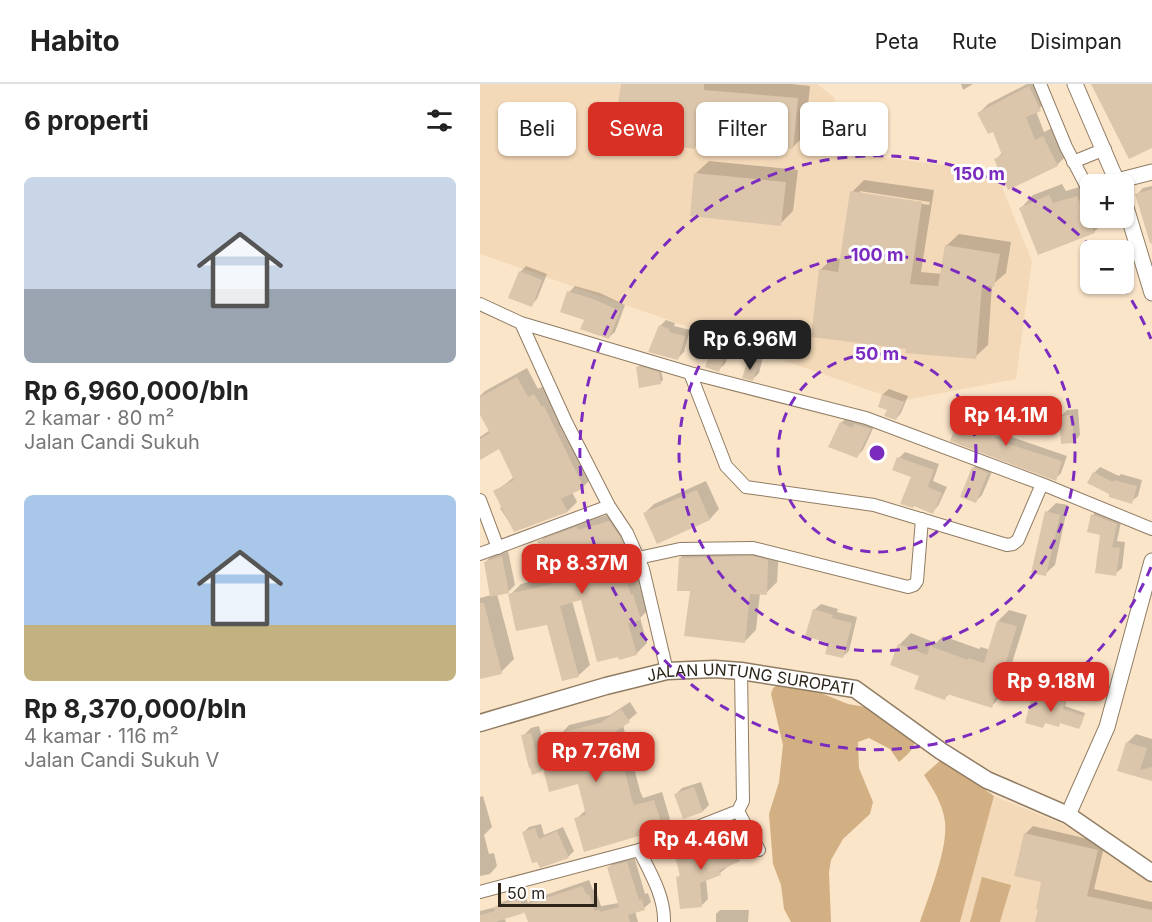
<!DOCTYPE html>
<html lang="id">
<head>
<meta charset="utf-8">
<style>
	:root { --surface:#fff; --page:#f6f6f6; --text:#222; --muted:#767676; --line:#e0e0e0; --accent:#d93025 }
	body { margin:0; font-family:Inter,sans-serif; background:var(--page); color:var(--text); height:100vh; display:flex; flex-direction:column; font-size:22px; white-space:nowrap }
	* { box-sizing:border-box; margin:0 }
	p { font-size:20px; color:var(--muted) }
	.icon { flex:none; width:33px; height:33px; fill:none; stroke:currentColor; stroke-width:2; stroke-linecap:round; stroke-linejoin:round }
	.map { position:relative; flex:1; overflow:hidden }
	.sheet { display:flex; flex-direction:column; background:var(--surface); width:480px }
	.sheet>* { flex:none }
	.hud { position:absolute; left:18px; top:18px; width:564px; height:54px; display:flex; gap:12px }
	.tools { position:absolute; left:600px; top:90px; display:grid; gap:12px }
	.tools a { display:grid; place-items:center; width:54px; height:54px; border-radius:9px; background:var(--surface); box-shadow:0 2px 4px #0004; font-size:30px }
	.scale { position:absolute; left:18px; bottom:15px; width:99px; box-sizing:border-box; padding-left:6px; border:3px solid #2d251a; border-top:0; font-size:16px; line-height:21px; white-space:nowrap; color:#2d251a; -webkit-text-stroke:4px #fff; paint-order:stroke }
	.price { position:absolute; translate:-50% -51px; padding:0 14px; border-radius:12px; background:var(--accent); color:#fff; font-size:20px; line-height:39px; filter:drop-shadow(0 2px 3px #0008) }
	.price::after { content:''; position:absolute; left:50%; top:36px; width:18px; height:14px; margin-left:-9px; background:inherit; clip-path:polygon(0 0,100% 0,50% 100%) }
	.price.selected { background:#222; color:#fff }
	ul { padding:0; list-style:none }
	li { display:grid; align-content:center; gap:12px; height:318px; padding:0 24px }
	li span { display:grid; place-items:center; height:186px; border-radius:9px; color:#555 }
	li>.icon { margin-inline-start:auto }
	span .icon { width:108px; height:108px; fill:#fffc; stroke-width:1 }
	li b { font-size:26px }
	h2 { display:flex; justify-content:space-between; align-items:center; height:72px; padding:0 24px; font-size:26px }
	.pill { padding:0 21px; border-radius:9px; background:var(--surface); box-shadow:0 2px 4px #0004; font-size:21px; line-height:54px }
	.pill.selected { background:var(--accent); color:#fff }
	header { display:flex; align-items:center; gap:36px; box-sizing:border-box; height:84px; padding:0 30px; background:var(--surface); border-bottom:2px solid var(--line) }
	header strong { font-size:28px }
	nav { display:flex; gap:33px; margin-inline-start:auto; font-size:21px }
	main { display:flex; flex:1; min-height:0 }
	.map>svg:first-child { display:block }
</style>
</head>
<body>
<header>
<strong>Habito</strong>
<nav><a>Peta</a><a>Rute</a><a>Disimpan</a></nav>
</header>
<main>
<section class="sheet">
<h2>6 properti<svg class="icon" aria-label="filters" viewBox="0 0 24 24"><path d="M4 7h16M4 17h16"/><circle cx="9" cy="7" r="2"/><circle cx="15" cy="17" r="2"/></svg></h2>
<ul>
<li><span style="background:linear-gradient(#c9d6e8 60%,#9aa5b1 0)"><svg class="icon" aria-label="home" viewBox="0 0 24 24"><path d="M3 11l9-7 9 7M6 9v11h12V9"/></svg></span><div><b>Rp 6,960,000/bln</b><p>2 kamar · 80 m²</p><p>Jalan Candi Sukuh</p></div></li>
<li><span style="background:linear-gradient(#a9c7e8 70%,#c2b280 0)"><svg class="icon" aria-label="home" viewBox="0 0 24 24"><path d="M3 11l9-7 9 7M6 9v11h12V9"/></svg></span><div><b>Rp 8,370,000/bln</b><p>4 kamar · 116 m²</p><p>Jalan Candi Sukuh V</p></div></li>
</ul>
</section>
<div class="map">
<svg width="672" height="838" viewBox="0 0 672 838">
	<rect width="100%" height="100%" fill="#fbe5c9"/>
	<path fill="#f4d9b8" d="M0,0H337L355,14L347,66L516,88L552,177L536,295L420,317L0,170Z
		M514,712L609,751L672,800V838H480Z"/>
	<path fill="#d2b084" d="M299,600L331,605L368,620L397,625L435,652C436,664 428,670 419,678L410,665L389,654L378,658L379,684L393,718L390,730L363,755L351,776L349,788L351,838H311L304,825L301,801L293,780L289,730L299,698L303,661L291,610L293,604Z
		M462,675L514,712L480,838H440C449,811 468,765 465,738C463,720 453,705 444,691Z
		M502,793L531,801L520,838H490Z"/>
	<path fill="#0003" fill-rule="evenodd" d="M143,0H311L330,2L325,51L312,64L222,56L214,63Z
		M481,0H493L483,6Z
		M547,0H561L569,16L556,27L564,48L572,44L586,72L577,81L516,75L523,68L514,46L499,29L508,20Z
		M229,77L318,86L313,127L300,140L216,89Z
		M384,96L454,106L441,188L462,190L466,162L479,150L531,158L526,189L512,201L508,261L495,273L427,263L340,186L353,174L362,175L372,108ZM380,107L450,118L449,121L380,110Z
		M582,100L586,107L610,100V134H626L627,135L614,148L541,124L553,111Z
		M672,102V161L656,111L663,104Z
		M46,182L67,190L57,215L51,221L40,188Z
		M95,202L120,209L145,221L135,248L128,254L106,235L89,208Z
		M186,236L195,239L194,242L210,246L204,268L198,274L180,242Z
		M240,256L252,260L245,280L238,286L234,262Z
		M276,270L283,273L279,289L273,295L264,293L270,276Z
		M160,281L181,286L183,296L180,299L158,283Z
		M47,284L58,305L64,302L113,393L103,403L92,408L97,418L88,427L35,447L20,424L27,416L20,404L34,393L20,363L0,371V353L10,346L0,326V312L5,307Z
		M409,305L428,312L421,329L416,335L409,325L400,322L403,310Z
		M525,323L549,332L551,338L545,344L523,350L587,372L581,389L575,395L478,339L484,333L513,344L519,329Z
		M598,325L600,351L594,358L581,332L587,326Z
		M367,333L396,338L383,366L377,372L361,339Z
		M425,368L459,380L453,397L467,403L458,422L452,428L433,392L419,374Z
		M500,377L514,383L502,411L496,417L482,412L494,383Z
		M620,383L639,392L641,390L662,396L658,412L651,418L614,389Z
		M226,397L239,425L230,435L177,458L165,429L174,420Z
		M576,419L588,421L575,481L565,490L567,428Z
		M619,424L642,433L637,457L645,458L642,484L635,490L622,450L609,447L613,431Z
		M141,427L150,442L159,461L171,523L160,534L167,559L156,570L102,514L92,517L110,581L99,591L83,596L68,539L30,511L41,500L71,492L59,458L70,447L108,433L109,436Z
		M212,463L299,465L297,498L286,509H280L276,546L265,557L212,506L200,474Z
		M28,467L35,501L28,508L17,510L34,575L21,588L0,594V514L11,511L5,479L11,472Z
		M341,520L358,525L357,528L377,533L369,567L362,573L350,558L334,526Z
		M529,526L547,531L522,611L511,623L470,609L464,615L441,591L419,561L431,549L456,559L463,552L499,565L501,563L510,566L518,537Z
		M557,606L587,614L585,622L605,629L601,641L599,644L581,638L578,641L566,638L563,642L555,609Z
		M150,618L157,629L143,641L160,707L163,714L182,708L190,735L182,743L96,735L106,726L99,698L64,684L61,687L43,652L51,644L59,642L65,664L84,659L81,650L89,641L130,631Z
		M656,650L672,655V696L639,686L647,659Z
		M221,698L229,721L223,727L204,733L196,710L202,704Z
		M3,712L12,743L4,751L9,770L14,769L17,782L10,790L0,792V713Z
		M61,740L64,751L83,743L94,767L89,772L60,782L44,748L49,743Z
		M553,742L625,759L614,805L672,818V838H557L563,797L545,750Z
		M258,752L265,769L240,789L226,795L228,815L222,821L198,793L201,790L196,769L202,762L222,757L224,765Z
		M154,772L165,810L168,809L171,818L164,824L155,827L158,838H50L45,826L24,834L26,838H0V827L16,823L22,818L45,811L48,819L51,816L109,796L113,806L115,805L121,822L139,819L128,784L135,777Z
		M240,826H269L268,838H236V830Z"/>
	<path fill="#dcc6ab" d="M141,0H224V6L318,14L313,65L216,57L215,65L133,53Z
		M611,0H672V64L649,75Z
		M549,2L561,27L546,33L555,56L563,52L578,82L528,106L514,75L522,71L513,48L508,50L497,29Z
		M214,89L306,98L301,142L210,132Z
		M672,105V159H670L655,110Z
		M370,107L442,118L430,200L458,202L465,161L520,170L514,203L502,201L496,275L425,269L426,265L331,253L339,185L358,188Z
		M569,111L573,119L597,112L615,149L558,171L539,124Z
		M39,187L62,196L52,223L28,214Z
		M87,207L113,215L140,227L129,255L100,245L104,236L80,228Z
		M179,241L189,245V248L205,252L198,276L168,268Z
		M233,261L247,266L239,288L225,283Z
		M268,276L278,279L273,297L262,294Z
		M159,282L179,288L181,300L159,304L156,283Z
		M37,293L48,313L54,310L62,323L64,322L104,404L81,415L88,428L34,448L13,407L34,396L19,365L0,376V355L10,349L0,331V313Z
		M402,310L424,318L416,336L404,332L407,326L398,323Z
		M518,328L544,338L546,345L514,353L522,358L582,377L576,397L470,357L477,338L510,351Z
		M592,331L594,359L581,360L579,332Z
		M360,338L372,344L374,340L391,345L377,374L348,363Z
		M417,373L454,386L448,403L462,409L453,430L434,422L433,424L420,420L431,393L412,386Z
		M492,383L508,389L496,419L480,413Z
		M613,388L633,398L634,396L657,402L652,420L629,413V410L607,399Z
		M217,406L230,436L177,460L163,429Z
		M565,427L580,431L566,492L551,489Z
		M611,430L637,440L632,463L640,464L636,492L615,489L620,451L607,448Z
		M129,437L140,453L149,474L140,476L151,511L153,510L161,536L148,539L157,571L139,576L138,573L117,578L101,516L80,522L99,593L82,597L67,541L36,547L28,510L72,500L57,457L97,443L98,446Z
		M22,472L29,509L10,513L4,478Z
		M272,472L288,476L287,511L270,510L265,559L204,552L210,507H197L199,474Z
		M0,519H4L22,590L0,595Z
		M333,525L353,531L352,534L372,539L363,574L345,570L348,559L325,552Z
		M517,537L537,542L512,624L467,610L465,616L434,605L439,592L410,581L418,560L447,571L450,562L488,576V574L504,579Z
		M553,608L585,617L583,625L604,632L599,645L580,639L579,643L565,639L563,644L545,639Z
		M141,625L150,638L135,648L152,716L154,721L174,716L183,745L104,768L94,734L106,731L98,700L69,708L62,681H60L61,688L52,691L50,684H49L41,651L51,649L57,672L83,665L79,649L120,639Z
		M646,658L667,664L660,686L672,683V697L637,687Z
		M214,703L223,728L203,735L194,710Z
		M55,744L59,755L77,747L89,774L60,784L57,778L52,779L42,748Z
		M544,749L618,766L607,812L672,826V838H555L558,825H556L561,798L534,792Z
		M251,757L260,777L239,787L241,791L220,799L222,823L200,825L196,793L200,792L194,768L216,762L218,770Z
		M147,778L159,816L162,815L165,826L148,831L150,838H48L42,822L102,802L107,811L109,810L115,827L119,825L120,828L139,823L127,783Z
		M40,815L44,829L15,838H0V831L15,827L14,823Z"/>
	<g fill="none" stroke-linecap="round" stroke-linejoin="round">
		<defs>
			<path id="minor" d="M560,0L586,63L610,109
				M593,78L625,65
				M0,220L41,239L210,289L386,334L562,400L672,445
				M41,239L86,338L129,422L147,449L163,485L187,587
				M210,289L246,382L266,403L394,421L527,461L533,460L538,456L562,400
				M0,416L18,464
				M0,470L129,422
				M158,474L200,465L273,464L428,503L434,501L437,497L442,435
				M258,727L279,766
				M159,766C170,788 185,813 184,838
				M0,808L159,766L258,727L263,717L261,587"/>
			<path id="tertiary" d="M595,0L638,100
				M637,97L672,88
				M644,117L672,209
				M588,731L627,643L672,477"/>
			<g id="secondary">
				<path id="s1" d="M0,639L126,602L187,587L235,585L261,587L375,605L461,667L507,696L588,731L672,789"/>
			</g>
		</defs>
		<use href="#minor" stroke="#907c63" stroke-width="14"/>
		<use href="#tertiary" stroke="#907c63" stroke-width="17"/>
		<use href="#secondary" stroke="#907c63" stroke-width="19"/>
		<use href="#minor" stroke="#fff" stroke-width="12"/>
		<use href="#tertiary" stroke="#fff" stroke-width="15"/>
		<use href="#secondary" stroke="#fff" stroke-width="16"/>
	</g>
	<g fill="none" stroke="#7b2cbf" stroke-width="3" stroke-dasharray="10 8">
		<circle cx="397" cy="369" r="99"/>
		<circle cx="397" cy="369" r="198"/>
		<path d="M671 483A297 297 0 1 1 614 166M642 201A297 297 0 0 1 671 255"/>
	</g>
	<g text-anchor="middle" dominant-baseline="central" stroke-width="6" stroke-linejoin="round" paint-order="stroke">
		<g font-size="16" fill="#2d251a" stroke="#fff">
			<text stroke="none"><textPath href="#s1" startOffset="278">JALAN UNTUNG SUROPATI</textPath></text>
		</g>
	</g>
	<circle cx="397" cy="369" r="9" fill="#7b2cbf" stroke="#fff" stroke-width="3"/>
	<g font-size="18" text-anchor="middle" font-weight="bold" fill="#7b2cbf" stroke="#fff" stroke-width="6" stroke-linejoin="round" paint-order="stroke">
		<text x="499" y="96">150 m</text>
		<text x="397" y="177">100 m</text>
		<text x="397" y="276">50 m</text>
	</g>
</svg>
<div class="tools">
<a>+</a>
<a>−</a>
</div>
<div class="scale">50 m</div>
<b class="price selected" style="left:270px;top:287px">Rp 6.96M</b>
<b class="price" style="left:526px;top:363px">Rp 14.1M</b>
<b class="price" style="left:102px;top:511px">Rp 8.37M</b>
<b class="price" style="left:571px;top:629px">Rp 9.18M</b>
<b class="price" style="left:116px;top:699px">Rp 7.76M</b>
<b class="price" style="left:221px;top:787px">Rp 4.46M</b>
<div class="hud">
<a class="pill">Beli</a>
<a class="pill selected">Sewa</a>
<a class="pill">Filter</a>
<a class="pill">Baru</a>
</div>
</div>
</main>
</body>
</html>
